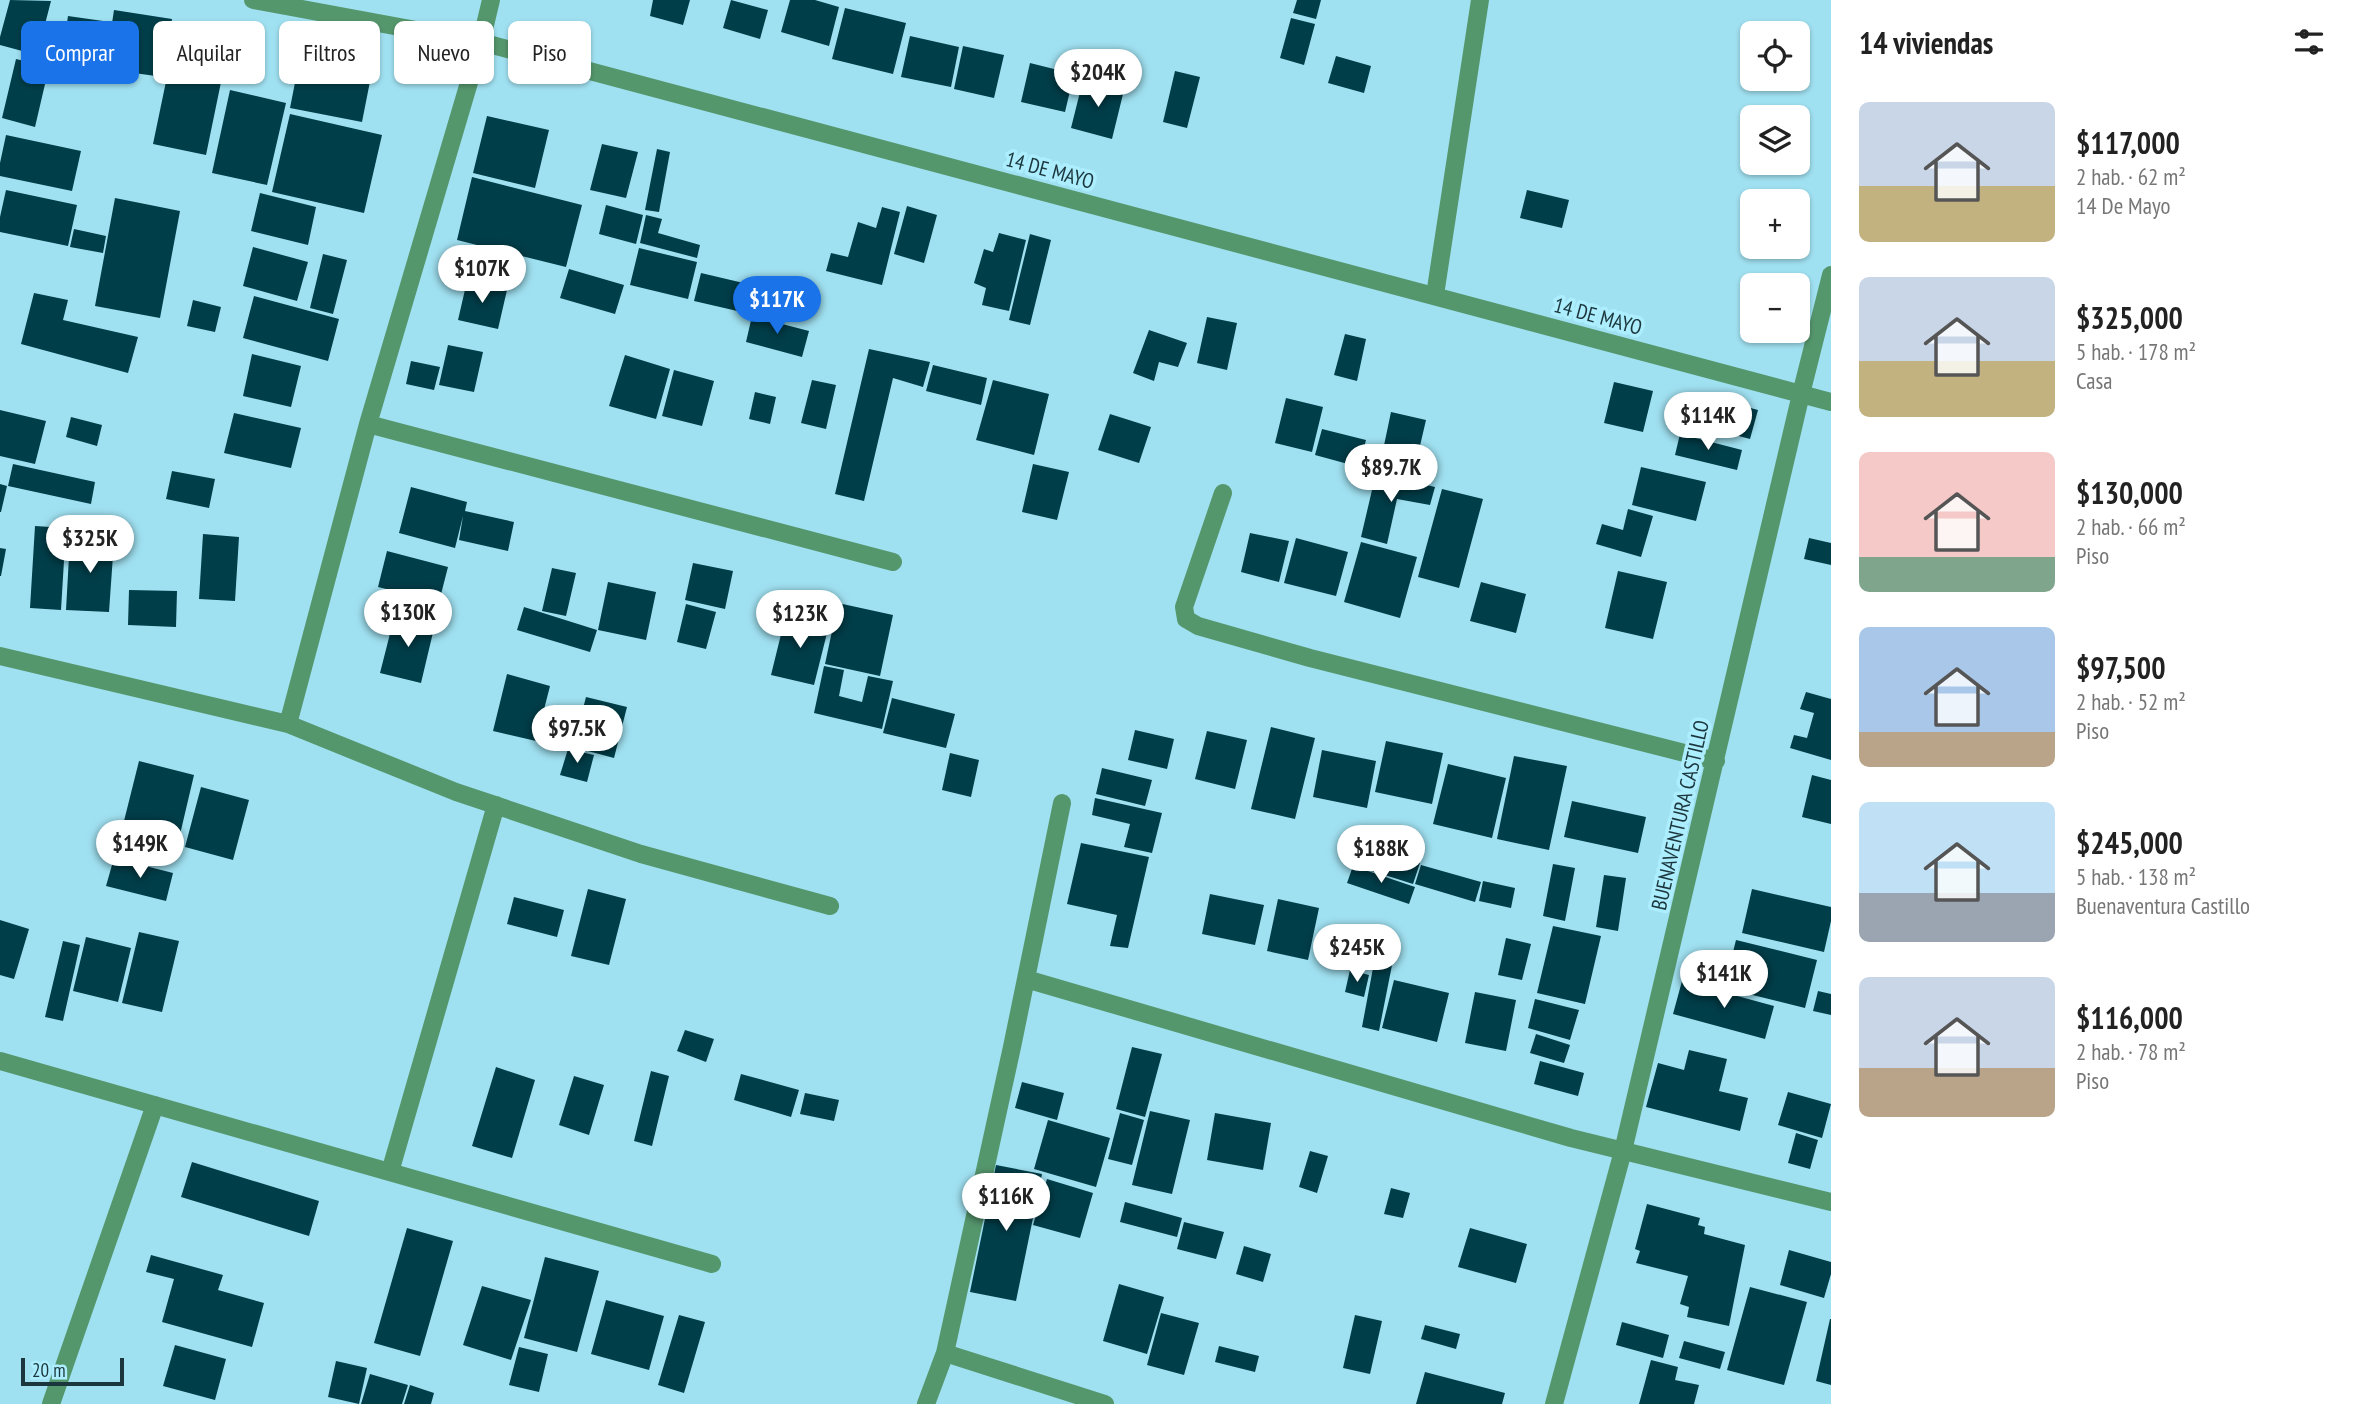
<!DOCTYPE html>
<html lang="es">
<head>
<meta charset="utf-8">
<style>
	:root { --surface:#fff; --page:#f2f2f2; --text:#222; --muted:#767676; --accent:#1a73e8 }
	body { margin:0; font-family:"PT Sans Narrow",sans-serif; background:var(--page); color:var(--text); height:100vh; display:flex; flex-direction:column; font-size:26px; white-space:nowrap }
	* { box-sizing:border-box; margin:0 }
	p { font-size:23px; color:var(--muted) }
	.icon { flex:none; width:38px; height:38px; fill:none; stroke:currentColor; stroke-width:2; stroke-linecap:round; stroke-linejoin:round }
	.map { position:relative; flex:1; overflow:hidden }
	.drawer { display:flex; flex-direction:column; background:var(--surface); width:525px }
	.drawer>* { flex:none }
	.banner { position:absolute; left:21px; top:21px; width:665px; height:63px; display:flex; gap:14px }
	.tools { position:absolute; left:1740px; top:21px; display:grid; gap:14px }
	.tools a { display:grid; place-items:center; width:70px; height:70px; border-radius:10px; background:var(--surface); box-shadow:0 2px 5px #0004; font-size:35px }
	.scale { position:absolute; left:21px; bottom:18px; width:103px; box-sizing:border-box; padding-left:7px; border:4px solid #1b363c; border-top:0; font-size:19px; line-height:24px; white-space:nowrap; color:#1b363c; -webkit-text-stroke:5px #adeefe; paint-order:stroke }
	.price { position:absolute; translate:-50% -60px; padding:0 16px; border-radius:24px; background:#fff; color:#222; font-size:23px; line-height:46px; filter:drop-shadow(0 2px 4px #0008) }
	.price::after { content:''; position:absolute; left:50%; top:42px; width:21px; height:16px; margin-left:-10px; background:inherit; clip-path:polygon(0 0,100% 0,50% 100%) }
	.price.active { background:var(--accent); color:#fff }
	ul { padding:0; list-style:none }
	li { display:flex; align-items:center; gap:21px; height:175px; padding:0 28px }
	li span { display:grid; place-items:center; flex:none; width:196px; height:140px; border-radius:10px; color:#555 }
	li>.icon { margin-inline-start:auto }
	span .icon { width:84px; height:84px; fill:#fffc; stroke-width:1 }
	li b { font-size:30px }
	h2 { display:flex; justify-content:space-between; align-items:center; height:84px; padding:0 28px; font-size:30px }
	.chip { padding:0 24px; border-radius:10px; background:var(--surface); box-shadow:0 2px 5px #0004; font-size:24px; line-height:63px }
	.chip.active { background:var(--accent); color:#fff }
	main { display:flex; flex:1; min-height:0 }
	.map>svg:first-child { display:block }
</style>
</head>
<body>
<main>
<div class="map">
<svg width="1831" height="1404" viewBox="0 0 1831 1404">
	<rect width="100%" height="100%" fill="#a0e1f1"/>
	<path fill="#003e49" d="M10,0L51,1L37,55L0,45V37Z
		M653,0H690L683,25L650,16Z
		M731,0L768,10L760,39L723,28Z
		M790,0H815L839,7L829,46L781,32Z
		M1297,0H1321L1316,19L1293,13Z
		M845,8L906,23L893,74L832,59Z
		M114,10L172,19L163,77L105,69Z
		M68,16L110,22L101,78L60,71Z
		M1291,18L1315,24L1304,65L1280,58Z
		M910,36L959,47L951,87L901,77Z
		M174,43L227,53L206,155L153,144Z
		M963,46L1004,55L994,98L954,89Z
		M302,47L374,61L362,122L290,108Z
		M1336,56L1371,66L1364,93L1328,83Z
		M16,59L49,67L35,127L2,118Z
		M1030,63L1074,74L1065,112L1021,102Z
		M1175,71L1200,77L1187,128L1163,122Z
		M1083,80L1124,90L1112,139L1071,128Z
		M230,90L286,103L267,185L212,173Z
		M290,114L382,135L364,213L272,192Z
		M487,116L549,130L535,188L473,173Z
		M6,135L81,151L72,191L0,176V163Z
		M602,144L638,152L626,198L590,190Z
		M657,149L670,152L659,212L645,210Z
		M472,177L582,205L566,267L457,240Z
		M6,190L77,205L68,246L0,232V217Z
		M1527,190L1569,200L1562,228L1520,218Z
		M260,193L316,207L308,245L251,231Z
		M115,198L180,211L160,318L95,306Z
		M606,205L643,215L636,244L599,234Z
		M907,206L937,215L924,263L894,254Z
		M882,207L900,212L882,285L826,271L831,253L848,257L858,222L876,228Z
		M646,215L662,219L658,233L700,245L697,258L640,243Z
		M74,229L106,236L103,253L70,247Z
		M999,233L1026,240L1009,311L982,305L986,288L974,283L984,249L993,252Z
		M1030,234L1051,240L1030,325L1009,320Z
		M253,247L308,262L297,301L243,286Z
		M639,248L697,262L688,299L630,285Z
		M323,254L347,260L333,314L310,308Z
		M569,269L624,285L615,314L560,298Z
		M701,273L752,285L746,313L694,301Z
		M467,281L507,290L498,329L458,320Z
		M34,293L68,300L63,320L138,337L128,373L21,344Z
		M254,296L339,319L328,361L243,338Z
		M193,300L221,307L215,332L187,326Z
		M752,316L809,331L802,357L746,342Z
		M1207,317L1237,323L1227,370L1197,363Z
		M1149,330L1187,343L1178,367L1159,362L1154,381L1133,373Z
		M1345,334L1366,339L1357,381L1334,375Z
		M448,345L483,352L474,392L439,385Z
		M869,349L930,362L923,387L893,378L864,501L835,494Z
		M252,354L301,366L291,407L243,396Z
		M625,355L670,369L656,419L609,406Z
		M411,361L440,367L434,390L406,384Z
		M933,365L987,378L981,405L926,391Z
		M674,370L714,381L702,426L662,416Z
		M812,380L836,385L826,429L801,423Z
		M993,380L1049,394L1034,455L976,440Z
		M1614,382L1653,391L1643,432L1604,423Z
		M755,392L776,397L770,424L749,419Z
		M1286,398L1323,407L1312,452L1275,443Z
		M1732,403L1758,410L1750,439L1724,432Z
		M0,410L46,421L35,464L0,456Z
		M1391,412L1426,420L1416,463L1382,455Z
		M234,413L301,428L291,468L224,453Z
		M1110,414L1151,427L1139,463L1098,450Z
		M71,417L102,425L97,446L66,437Z
		M1322,429L1366,440L1359,467L1315,455Z
		M1680,434L1742,450L1737,470L1675,455Z
		M13,464L95,482L91,504L8,486Z
		M1033,464L1069,472L1057,520L1022,512Z
		M1641,467L1706,482L1696,521L1632,505Z
		M172,471L215,479L209,508L166,499Z
		M1376,473L1435,487L1430,505L1397,499L1387,544L1361,537Z
		M0,484L7,486L1,512H0Z
		M411,487L467,502L465,511L514,522L508,551L459,540L463,516L455,548L399,533Z
		M1442,489L1483,499L1459,588L1418,577Z
		M1628,509L1653,516L1641,557L1596,544L1602,524L1623,530Z
		M35,526L66,528L61,610L30,608Z
		M1250,533L1289,541L1279,582L1241,572Z
		M203,534L239,537L235,601L199,599Z
		M1296,538L1348,552L1336,596L1284,583Z
		M1809,538L1831,543V565L1804,559Z
		M70,539L114,541L109,612L66,610Z
		M1361,542L1417,557L1400,618L1344,602Z
		M0,548L6,549L1,576H0Z
		M387,551L448,567L439,602L378,587Z
		M693,563L733,571L725,609L685,600Z
		M552,568L576,573L566,616L542,611Z
		M1618,571L1667,582L1653,639L1605,628Z
		M608,582L656,592L646,640L598,630Z
		M1481,582L1526,594L1516,633L1470,621Z
		M129,590L177,591L176,627L128,625Z
		M838,603L893,615L880,676L825,664Z
		M686,604L716,612L706,649L677,642Z
		M524,607L597,630L590,652L517,630Z
		M395,614L435,624L421,683L380,673Z
		M786,614L829,625L814,685L771,675Z
		M824,666L844,670L839,696L862,702L868,676L893,681L882,729L814,713Z
		M507,674L550,686L536,741L493,731Z
		M1806,692L1831,699V760L1790,748L1794,735L1807,738L1814,713L1800,709Z
		M586,697L627,707L614,758L573,747Z
		M892,698L955,714L946,748L883,733Z
		M1271,727L1315,738L1295,819L1251,809Z
		M1135,730L1174,739L1167,769L1128,760Z
		M1207,731L1247,740L1235,789L1195,779Z
		M1386,741L1443,753L1432,804L1375,792Z
		M568,749L594,755L587,782L560,775Z
		M1322,750L1376,761L1367,808L1313,797Z
		M950,753L979,760L971,797L942,790Z
		M1514,756L1567,766L1549,850L1497,839Z
		M139,761L194,775L178,843L122,829Z
		M1448,764L1506,778L1492,838L1433,824Z
		M1102,768L1152,780L1145,806L1096,794Z
		M1812,775L1831,780V824L1802,817Z
		M201,787L249,800L233,860L185,847Z
		M1095,798L1162,813L1152,853L1124,847L1130,824L1092,815Z
		M1572,801L1646,817L1638,853L1564,837Z
		M1081,843L1149,857L1128,948L1110,946L1117,915L1067,904Z
		M1373,848L1420,863L1413,884L1366,869Z
		M114,858L173,873L166,901L106,886Z
		M1553,864L1575,868L1565,921L1543,916Z
		M1421,865L1481,882L1475,902L1415,884Z
		M1353,866L1415,887L1409,904L1347,883Z
		M1604,875L1626,878L1618,931L1596,927Z
		M1483,881L1515,888L1511,908L1479,901Z
		M588,889L626,899L609,965L571,956Z
		M1752,889L1831,907V921L1824,952L1742,933Z
		M1210,894L1264,905L1255,945L1202,934Z
		M514,897L564,910L557,937L507,924Z
		M1278,899L1319,908L1308,960L1267,951Z
		M0,920L29,929L14,979L0,975Z
		M1553,926L1601,936L1585,1004L1537,993Z
		M139,932L179,941L162,1012L122,1003Z
		M86,937L131,948L118,1002L73,991Z
		M1506,938L1531,944L1522,980L1498,975Z
		M1736,940L1817,960L1805,1008L1724,988Z
		M63,941L80,945L63,1021L45,1017Z
		M1376,952L1394,955L1379,1031L1362,1027Z
		M1350,970L1369,975L1364,997L1345,992Z
		M1394,980L1449,993L1437,1042L1382,1028Z
		M1682,981L1774,1006L1765,1039L1673,1014Z
		M1818,991L1831,994V1015L1813,1011Z
		M1475,992L1516,1000L1506,1051L1465,1043Z
		M1535,999L1579,1010L1570,1040L1528,1028Z
		M685,1030L714,1039L706,1062L677,1051Z
		M1536,1034L1570,1045L1564,1063L1530,1053Z
		M1132,1047L1162,1054L1145,1117L1116,1109Z
		M1689,1050L1727,1059L1719,1091L1748,1098L1740,1131L1646,1107L1658,1063L1684,1070Z
		M1540,1061L1584,1073L1578,1096L1534,1084Z
		M496,1067L535,1080L512,1158L472,1146Z
		M651,1071L669,1076L652,1146L634,1141Z
		M741,1074L799,1090L791,1117L734,1100Z
		M574,1076L604,1085L589,1135L559,1125Z
		M1022,1082L1064,1093L1057,1120L1015,1108Z
		M1788,1092L1831,1104L1822,1138L1778,1125Z
		M805,1093L839,1100L834,1121L800,1114Z
		M1150,1111L1190,1120L1172,1194L1132,1185Z
		M1120,1113L1144,1120L1132,1165L1108,1159Z
		M1215,1113L1271,1123L1263,1170L1207,1160Z
		M1048,1120L1110,1138L1096,1187L1034,1169Z
		M1796,1133L1818,1140L1810,1169L1788,1163Z
		M1310,1151L1328,1156L1317,1193L1299,1187Z
		M192,1162L319,1201L309,1236L181,1197Z
		M996,1165L1042,1174L1016,1301L970,1292Z
		M1047,1179L1093,1193L1080,1238L1033,1225Z
		M1391,1188L1410,1193L1403,1218L1384,1214Z
		M1125,1202L1182,1218L1177,1237L1120,1222Z
		M1647,1204L1700,1218L1698,1225L1705,1227L1704,1234L1745,1245L1729,1326L1687,1317L1689,1307L1680,1304L1688,1276L1636,1263L1640,1251L1635,1249Z
		M1184,1222L1224,1232L1216,1259L1177,1249Z
		M407,1228L453,1241L420,1356L374,1343Z
		M1470,1228L1527,1244L1516,1283L1458,1267Z
		M1244,1246L1271,1254L1263,1282L1236,1274Z
		M1789,1250L1831,1262V1274L1824,1298L1780,1285Z
		M151,1255L223,1275L218,1290L264,1303L252,1347L162,1322L174,1279L146,1272Z
		M545,1257L599,1271L577,1352L524,1338Z
		M1119,1284L1164,1297L1147,1354L1103,1341Z
		M482,1286L531,1300L511,1360L463,1345Z
		M1750,1287L1807,1302L1784,1385L1727,1370Z
		M606,1300L664,1316L649,1370L591,1354Z
		M1161,1313L1199,1323L1184,1375L1147,1365Z
		M679,1315L705,1322L684,1393L658,1385Z
		M1355,1315L1382,1321L1370,1374L1343,1368Z
		M1830,1319H1831V1385L1816,1381Z
		M1622,1322L1669,1335L1663,1358L1616,1345Z
		M1425,1325L1460,1334L1456,1349L1421,1339Z
		M1684,1341L1725,1352L1720,1369L1679,1358Z
		M175,1345L226,1359L215,1400L163,1386Z
		M1219,1346L1259,1356L1255,1372L1215,1362Z
		M519,1347L548,1354L539,1392L509,1385Z
		M1651,1360L1678,1367L1675,1380L1699,1385L1694,1404H1639Z
		M336,1361L367,1368L359,1404L328,1397Z
		M1425,1372L1505,1393L1502,1404H1416Z
		M370,1374L408,1385L402,1404H361Z
		M410,1385L434,1393L431,1404H404Z"/>
	<g fill="none" stroke-linecap="round" stroke-linejoin="round">
		<path stroke="#55976d" stroke-width="18" d="M253,0L481,42L1831,402
			M1435,295L1480,0
			M368,424L893,562
			M1223,493L1184,607L1186,619L1198,626L1310,658L1716,761
			M0,656L288,724L456,792L641,854L830,906
			M288,724L368,424L481,42L491,0
			M1026,979L1571,1138L1831,1202
			M0,1061L712,1264
			M390,1172L496,805
			M945,1353L1105,1404
			M51,1404L155,1105
			M926,1404L945,1353L1012,1047L1062,803
			M1554,1404L1623,1151L1801,394L1831,275"/>
	</g>
	<g text-anchor="middle" dominant-baseline="central" stroke-width="7" stroke-linejoin="round" paint-order="stroke">
		<g font-size="21" fill="#1b363c" stroke="#adeefe">
			<text transform="translate(1050 170) rotate(15)">14 DE MAYO</text>
			<text transform="translate(1598 316) rotate(15)">14 DE MAYO</text>
			<text transform="translate(1680 815) rotate(-77)">BUENAVENTURA CASTILLO</text>
		</g>
	</g>
</svg>
<div class="tools">
<a><svg class="icon" aria-label="locate" viewBox="0 0 24 24"><circle cx="12" cy="12" r="6"/><path d="M12 2v4M12 18v4M2 12h4M18 12h4"/></svg></a>
<a><svg class="icon" aria-label="layers" viewBox="0 0 24 24"><path d="M12 4l9 5-9 5-9-5zM3 14l9 5 9-5"/></svg></a>
<a>+</a>
<a>−</a>
</div>
<div class="scale">20 m</div>
<b class="price" style="left:1098px;top:109px">$204K</b>
<b class="price" style="left:482px;top:305px">$107K</b>
<b class="price active" style="left:777px;top:336px">$117K</b>
<b class="price" style="left:1708px;top:452px">$114K</b>
<b class="price" style="left:1391px;top:504px">$89.7K</b>
<b class="price" style="left:90px;top:575px">$325K</b>
<b class="price" style="left:408px;top:649px">$130K</b>
<b class="price" style="left:800px;top:650px">$123K</b>
<b class="price" style="left:577px;top:765px">$97.5K</b>
<b class="price" style="left:140px;top:880px">$149K</b>
<b class="price" style="left:1381px;top:885px">$188K</b>
<b class="price" style="left:1357px;top:984px">$245K</b>
<b class="price" style="left:1724px;top:1010px">$141K</b>
<b class="price" style="left:1006px;top:1233px">$116K</b>
<div class="banner">
<a class="chip active">Comprar</a>
<a class="chip">Alquilar</a>
<a class="chip">Filtros</a>
<a class="chip">Nuevo</a>
<a class="chip">Piso</a>
</div>
</div>
<section class="drawer">
<h2>14 viviendas<svg class="icon" aria-label="filters" viewBox="0 0 24 24"><path d="M4 7h16M4 17h16"/><circle cx="9" cy="7" r="2"/><circle cx="15" cy="17" r="2"/></svg></h2>
<ul>
<li><span style="background:linear-gradient(#c9d6e8 60%,#c2b280 0)"><svg class="icon" aria-label="home" viewBox="0 0 24 24"><path d="M3 11l9-7 9 7M6 9v11h12V9"/></svg></span><div><b>$117,000</b><p>2 hab. · 62 m²</p><p>14 De Mayo</p></div></li>
<li><span style="background:linear-gradient(#c9d6e8 60%,#c2b280 0)"><svg class="icon" aria-label="home" viewBox="0 0 24 24"><path d="M3 11l9-7 9 7M6 9v11h12V9"/></svg></span><div><b>$325,000</b><p>5 hab. · 178 m²</p><p>Casa</p></div></li>
<li><span style="background:linear-gradient(#f6c9c9 75%,#7fa58c 0)"><svg class="icon" aria-label="home" viewBox="0 0 24 24"><path d="M3 11l9-7 9 7M6 9v11h12V9"/></svg></span><div><b>$130,000</b><p>2 hab. · 66 m²</p><p>Piso</p></div></li>
<li><span style="background:linear-gradient(#a9c7e8 75%,#b9a48a 0)"><svg class="icon" aria-label="home" viewBox="0 0 24 24"><path d="M3 11l9-7 9 7M6 9v11h12V9"/></svg></span><div><b>$97,500</b><p>2 hab. · 52 m²</p><p>Piso</p></div></li>
<li><span style="background:linear-gradient(#bfe0f5 65%,#9aa5b1 0)"><svg class="icon" aria-label="home" viewBox="0 0 24 24"><path d="M3 11l9-7 9 7M6 9v11h12V9"/></svg></span><div><b>$245,000</b><p>5 hab. · 138 m²</p><p>Buenaventura Castillo</p></div></li>
<li><span style="background:linear-gradient(#c9d6e8 65%,#b9a48a 0)"><svg class="icon" aria-label="home" viewBox="0 0 24 24"><path d="M3 11l9-7 9 7M6 9v11h12V9"/></svg></span><div><b>$116,000</b><p>2 hab. · 78 m²</p><p>Piso</p></div></li>
</ul>
</section>
</main>
</body>
</html>
